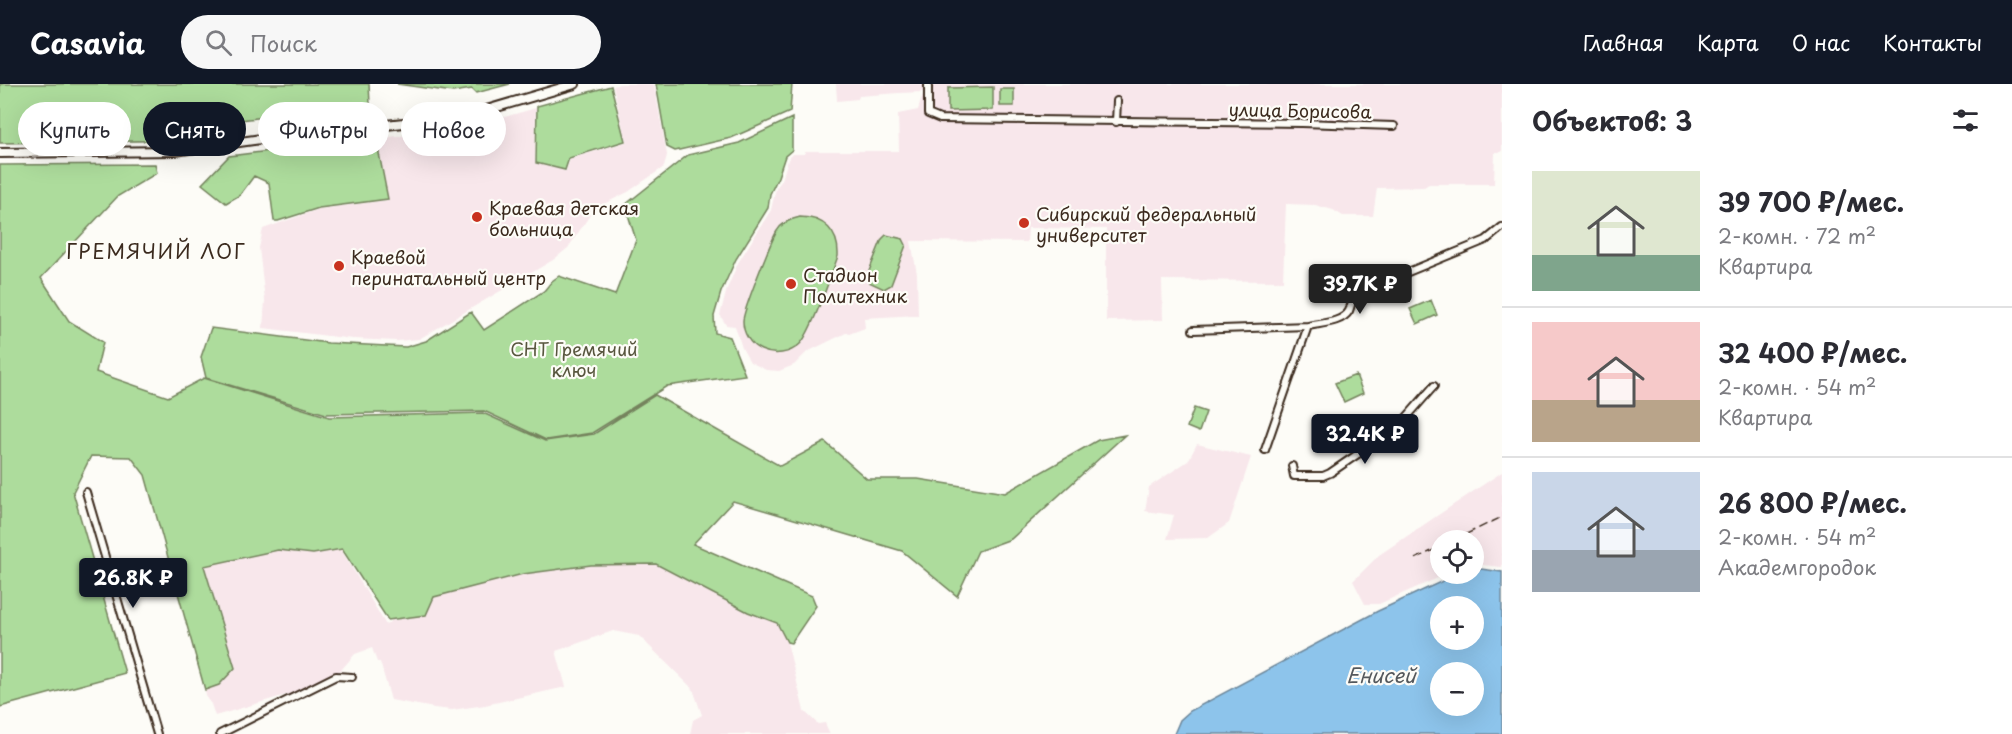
<!DOCTYPE html>
<html lang="ru">
<head>
<meta charset="utf-8">
<style>
	:root { --surface:#fff; --page:#f7f7f7; --text:#2b2b33; --muted:#7c7c81; --line:#e1e1e2; --accent:#111827 }
	body { margin:0; font-family:"Playpen Sans",sans-serif; background:var(--page); color:var(--text); height:100vh; display:flex; flex-direction:column; font-size:22px; white-space:nowrap }
	* { box-sizing:border-box; margin:0 }
	p { font-size:20px; color:var(--muted) }
	.icon { flex:none; width:33px; height:33px; fill:none; stroke:currentColor; stroke-width:2; stroke-linecap:round; stroke-linejoin:round }
	.map { position:relative; flex:1; overflow:hidden }
	.sheet { display:flex; flex-direction:column; background:var(--surface); width:510px }
	.sheet>* { flex:none }
	.banner { position:absolute; left:18px; top:18px; width:570px; height:54px; display:flex; gap:12px }
	.buttons { position:absolute; left:1430px; top:446px; display:grid; gap:12px }
	.buttons a { display:grid; place-items:center; width:54px; height:54px; border-radius:50%; background:var(--surface); box-shadow:0 6px 24px #0002; font-size:30px }
	.price { position:absolute; translate:-50% -51px; padding:0 14px; border-radius:6px; background:var(--accent); color:#fff; font-size:20px; line-height:39px; filter:drop-shadow(0 2px 3px #0008) }
	.price::after { content:''; position:absolute; left:50%; top:36px; width:18px; height:14px; margin-left:-9px; background:inherit; clip-path:polygon(0 0,100% 0,50% 100%) }
	.price.current { background:#222; color:#fff }
	ul { padding:0; list-style:none }
	li { display:flex; align-items:center; gap:18px; height:150px; padding:0 30px }
	li+li { border-top:2px solid var(--line) }
	li span { display:grid; place-items:center; flex:none; width:168px; height:120px; border-radius:0px; color:#555 }
	li>.icon { margin-inline-start:auto }
	span .icon { width:72px; height:72px; fill:#fffc; stroke-width:1 }
	li b { font-size:26px }
	h2 { display:flex; justify-content:space-between; align-items:center; height:72px; padding:0 30px; font-size:26px }
	.tag { padding:0 21px; border-radius:27px; background:var(--surface); box-shadow:0 6px 24px #0002; font-size:21px; line-height:54px }
	.tag.current { background:var(--accent); color:#fff }
	header { display:flex; align-items:center; gap:36px; box-sizing:border-box; height:84px; padding:0 30px; background:var(--accent); color:#fff }
	header strong { font-size:28px }
	nav { display:flex; gap:33px; margin-inline-start:auto; font-size:21px }
	.search { width:420px; height:54px; background:var(--page); display:flex; align-items:center; gap:15px; box-sizing:border-box; padding:0 21px; border-radius:33px; color:var(--muted); font-size:22px }
	main { display:flex; flex:1; min-height:0 }
	.map>svg:first-child { display:block }
</style>
</head>
<body>
<header>
<strong>Casavia</strong>
<div class="search"><svg class="icon" aria-label="search" viewBox="0 0 24 24"><circle cx="10" cy="10" r="6"/><path d="M15 15l6 6"/></svg>Поиск</div>
<nav><a>Главная</a><a>Карта</a><a>О нас</a><a>Контакты</a></nav>
</header>
<main>
<div class="map">
<svg width="1502" height="650" viewBox="0 0 1502 650">
	<rect width="100%" height="100%" fill="#fdfcf7"/>
	<filter id="ink" filterUnits="userSpaceOnUse"><feTurbulence type="fractalNoise" baseFrequency=".0167" numOctaves="2"/><feDisplacementMap in="SourceGraphic" scale="12" xChannelSelector="R" yChannelSelector="G"/><feConvolveMatrix kernelMatrix="1 2 1 2 8 2 1 2 1" color-interpolation-filters="sRGB"/></filter>
	<g filter="url(#ink)">
		<path fill="#f8e7eb" d="M620,0H654L667,71L664,83L628,108L594,125L568,164L553,176L419,255L397,257L353,255L263,244L265,216L259,164L263,145L319,125L388,116L377,54L455,47L536,24L535,79L566,87L570,75L626,58L613,2Z
			M836,0H1502V68H1495L1494,100H1429L1424,103L1377,104L1373,132H1343L1333,126L1315,121L1286,120L1283,197L1162,196L1163,236L1106,237V145L1028,144L1027,158L911,157L917,190L918,231L864,234L865,244L849,250L848,248L807,268L794,281L779,287L766,286L750,278L742,264L735,242L726,241L720,231L727,205L738,179L771,126L776,104L782,96L788,76L792,70H805V67H899L898,30L918,26L923,10V8L899,9L859,12L858,15L837,17Z
			M1197,360L1251,373L1229,439L1208,454L1167,455L1174,431L1145,427L1149,403L1188,377Z
			M1502,388V483L1473,480V456H1440V489H1449L1379,520H1365L1353,497L1379,471Z
			M145,391L311,415L386,541L392,536L426,531L434,513L523,490L591,481L656,480L748,528L777,539L787,558L804,627L818,640L825,639L830,650H690L693,636L702,631L693,605L639,552L613,547L556,567L566,603L485,621L452,626L434,624L391,616L380,578H377L372,564L355,570L341,586L289,610L215,632L211,620L207,615Z"/>
		<path fill="#addc9c" stroke="#74835d" stroke-width="1.5" d="M0,0H369L370,20L200,41L201,56L0,59Z
			M397,0H510L476,9L472,5L453,8Z
			M656,0H792L790,28L731,54L675,67L667,63Z
			M611,2L625,57L569,74L565,86L536,79L537,22Z
			M993,3V26L948,27V4Z
			M1000,5H1014V22H1000Z
			M792,34V66L785,72L778,93L770,110L768,124L736,175L721,208L714,232L715,249L730,253L745,291L667,302L592,349L546,356L484,327L326,330L206,294L201,273L211,244L328,259L406,263L426,257L471,228L484,246L544,207L552,197L559,192L615,211L636,156L625,121L688,71L739,59Z
			M376,54L388,115L319,124L278,137H274L269,99L254,92L240,111L226,119L202,100L229,72Z
			M155,80L157,89L118,112L41,194L69,237L103,258L96,288L168,313L204,294L329,333L483,329L545,357L594,350L655,311L780,382L825,358L867,395H918L1005,409L1098,356L1125,351L1011,455L978,467L957,512L902,467L733,417L693,460L812,512L816,522L791,559L787,558L777,539L748,528L656,480L591,481L523,490L434,513L426,531L388,536L342,465L313,470L278,466L204,482L235,584L219,601L205,606L145,391L131,373L91,372L73,408L125,589L0,623V81Z
			M800,133C824,133 839,148 838,172C831,191 812,248 800,260C790,270 774,272 761,266C750,261 743,249 743,237C743,227 771,157 777,147C782,138 791,135 800,133Z
			M886,151L903,155L906,161L891,201L884,205L869,198L867,192L882,155Z
			M1431,216L1437,231L1417,240L1410,225Z
			M1356,291L1363,309L1344,318L1335,299Z
			M1194,324L1206,328L1199,348L1187,343Z"/>
		<path fill="#8dc4eb" stroke="#6c8699" stroke-width="1.5" fill-rule="evenodd" d="M1481,485L1502,488V650H1174L1180,636L1190,627L1378,527L1460,489H1473V486ZM1440,522H1473V555H1440ZM1440,588H1473V621H1440Z"/>
		<g fill="none" stroke-linecap="round" stroke-linejoin="round">
			<defs>
				<path id="minor" d="M928,0V30L940,35L1302,39L1394,42
					M1116,38L1117,17
					M1193,246L1308,242
					M1265,366L1308,242C1321,239 1342,239 1349,227C1352,219 1351,217 1357,209L1486,156L1502,143
					M1292,382L1294,392H1323L1330,389L1399,342L1434,302
					M86,408L157,650
					M220,650L336,592L352,593"/>
				<path id="major" d="M0,69L175,67L268,54L449,34L473,30L575,0"/>
			</defs>
			<use href="#minor" stroke="#3b2a1e" stroke-width="10"/>
			<use href="#major" stroke="#3b2a1e" stroke-width="12"/>
			<use href="#minor" stroke="#fdfcf7" stroke-width="6"/>
			<use href="#major" stroke="#fdfcf7" stroke-width="8"/>
			<path stroke="#3b2a1e" stroke-width="1.5" stroke-dasharray="9 4.5" stroke-linecap="butt" d="M1454,456L1502,433
				M1415,475L1440,463"/>
		</g>
	</g>
	<g fill="#c8321e" stroke="#fdfcf7" stroke-width="2">
		<circle cx="477" cy="133" r="6"/>
		<circle cx="1024" cy="139" r="6"/>
		<circle cx="339" cy="182" r="6"/>
		<circle cx="791" cy="200" r="6"/>
	</g>
	<g text-anchor="middle" dominant-baseline="central" stroke-width="4.5" stroke-linejoin="round" paint-order="stroke">
		<g font-size="18" fill="#3b2a1e" stroke="#fdfcf7">
			<text transform="translate(1300 26) rotate(1)">улица Борисова</text>
		</g>
		<g font-size="18" fill="#3b2a1e" stroke="#fdfcf7" text-anchor="start">
			<text x="489" y="123">Краевая детская<tspan x="489" dy="21">больница</tspan></text>
			<text x="1036" y="129">Сибирский федеральный<tspan x="1036" dy="21">университет</tspan></text>
			<text x="351" y="172">Краевой<tspan x="351" dy="21">перинатальный центр</tspan></text>
			<text x="803" y="190">Стадион<tspan x="803" dy="21">Политехник</tspan></text>
		</g>
		<g font-size="18" fill="#58563e" stroke="#fdfcf7">
			<text x="574" y="264">СНТ Гремячий<tspan x="574" dy="21">ключ</tspan></text>
		</g>
		<g font-size="20" letter-spacing="1.5" fill="#3b2a1e" stroke="#fdfcf7">
			<text x="156" y="167">ГРЕМЯЧИЙ ЛОГ</text>
		</g>
		<g font-size="20" font-style="italic" fill="#54585c" stroke="#fdfcf7">
			<text x="1381" y="591">Енисей</text>
		</g>
	</g>
</svg>
<div class="buttons">
<a><svg class="icon" aria-label="locate" viewBox="0 0 24 24"><circle cx="12" cy="12" r="6"/><path d="M12 2v4M12 18v4M2 12h4M18 12h4"/></svg></a>
<a>+</a>
<a>−</a>
</div>
<b class="price current" style="left:1360px;top:231px">39.7K ₽</b>
<b class="price" style="left:1365px;top:381px">32.4K ₽</b>
<b class="price" style="left:133px;top:525px">26.8K ₽</b>
<div class="banner">
<a class="tag">Купить</a>
<a class="tag current">Снять</a>
<a class="tag">Фильтры</a>
<a class="tag">Новое</a>
</div>
</div>
<section class="sheet">
<h2>Объектов: 3<svg class="icon" aria-label="filters" viewBox="0 0 24 24"><path d="M4 7h16M4 17h16"/><circle cx="9" cy="7" r="2"/><circle cx="15" cy="17" r="2"/></svg></h2>
<ul>
<li><span style="background:linear-gradient(#dfe7d0 70%,#7fa58c 0)"><svg class="icon" aria-label="home" viewBox="0 0 24 24"><path d="M3 11l9-7 9 7M6 9v11h12V9"/></svg></span><div><b>39 700 ₽/мес.</b><p>2-комн. · 72 m²</p><p>Квартира</p></div></li>
<li><span style="background:linear-gradient(#f6c9c9 65%,#b9a48a 0)"><svg class="icon" aria-label="home" viewBox="0 0 24 24"><path d="M3 11l9-7 9 7M6 9v11h12V9"/></svg></span><div><b>32 400 ₽/мес.</b><p>2-комн. · 54 m²</p><p>Квартира</p></div></li>
<li><span style="background:linear-gradient(#c9d6e8 65%,#9aa5b1 0)"><svg class="icon" aria-label="home" viewBox="0 0 24 24"><path d="M3 11l9-7 9 7M6 9v11h12V9"/></svg></span><div><b>26 800 ₽/мес.</b><p>2-комн. · 54 m²</p><p>Академгородок</p></div></li>
</ul>
</section>
</main>
</body>
</html>
